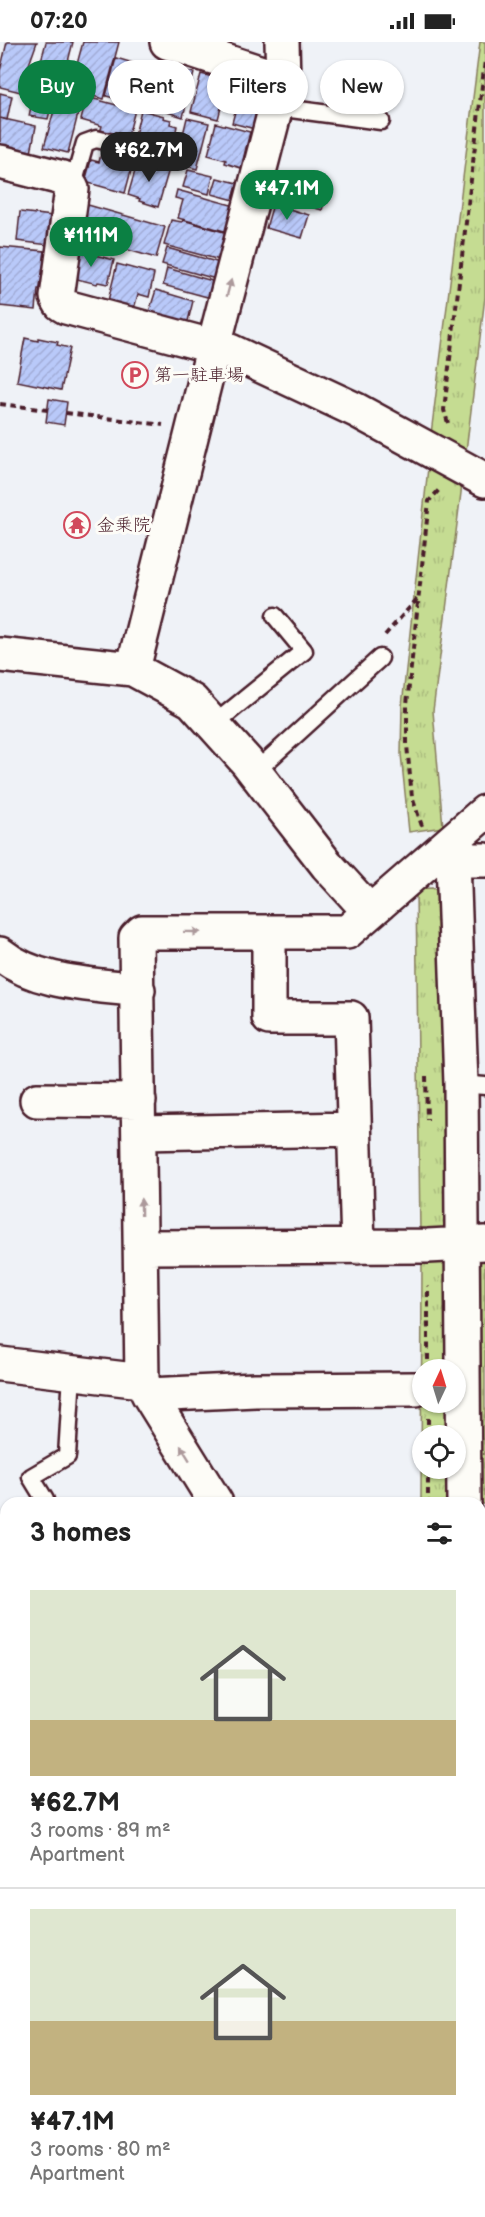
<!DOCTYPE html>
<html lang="en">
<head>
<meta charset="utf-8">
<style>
	:root { --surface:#fff; --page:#f6f6f6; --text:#222; --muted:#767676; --line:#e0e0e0; --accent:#0b8043 }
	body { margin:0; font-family:"Balsamiq Sans","Klee One",sans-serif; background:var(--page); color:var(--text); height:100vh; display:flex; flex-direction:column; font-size:22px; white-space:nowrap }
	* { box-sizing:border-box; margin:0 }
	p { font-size:20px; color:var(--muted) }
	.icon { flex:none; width:33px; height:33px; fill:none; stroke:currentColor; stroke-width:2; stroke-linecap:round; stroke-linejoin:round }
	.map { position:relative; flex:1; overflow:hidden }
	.side { position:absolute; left:0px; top:1455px; width:486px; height:720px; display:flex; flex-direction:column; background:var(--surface); border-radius:18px 18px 0 0; box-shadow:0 2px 4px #0004 }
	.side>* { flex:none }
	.top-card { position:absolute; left:18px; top:18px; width:450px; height:54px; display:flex; gap:12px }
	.needle { width:39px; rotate:4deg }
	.controls { position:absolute; left:412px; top:1317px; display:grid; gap:12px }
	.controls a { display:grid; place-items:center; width:54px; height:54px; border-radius:50%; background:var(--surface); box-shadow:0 2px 4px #0004; font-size:30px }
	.price { position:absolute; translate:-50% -51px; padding:0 14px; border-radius:21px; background:var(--accent); color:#fff; font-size:20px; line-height:39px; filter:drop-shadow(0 2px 3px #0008) }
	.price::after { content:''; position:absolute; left:50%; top:36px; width:18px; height:14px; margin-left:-9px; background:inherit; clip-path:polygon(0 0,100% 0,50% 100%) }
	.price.on { background:#222; color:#fff }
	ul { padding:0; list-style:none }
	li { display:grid; align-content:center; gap:12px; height:318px; padding:0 30px }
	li+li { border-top:2px solid var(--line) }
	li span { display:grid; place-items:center; height:186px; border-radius:0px; color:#555 }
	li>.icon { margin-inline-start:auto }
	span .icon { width:108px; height:108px; fill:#fffc; stroke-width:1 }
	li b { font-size:26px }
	h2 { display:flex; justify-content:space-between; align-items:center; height:72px; padding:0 30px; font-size:26px }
	.tag { padding:0 21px; border-radius:27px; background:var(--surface); box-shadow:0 2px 4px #0004; font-size:21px; line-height:54px }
	.tag.on { background:var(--accent); color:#fff }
	.status { display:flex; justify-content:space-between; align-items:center; height:42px; padding:0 30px; background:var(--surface); direction:ltr }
	.status svg { height:16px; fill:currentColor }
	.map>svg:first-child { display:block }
</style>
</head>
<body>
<div class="status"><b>07:20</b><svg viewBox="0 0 49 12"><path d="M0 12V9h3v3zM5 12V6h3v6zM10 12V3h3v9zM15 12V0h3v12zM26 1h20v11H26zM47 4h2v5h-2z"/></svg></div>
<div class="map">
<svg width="485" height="2175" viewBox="0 0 485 2175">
	<defs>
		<pattern id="cemetery-stones" width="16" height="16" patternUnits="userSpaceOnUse" patternTransform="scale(1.5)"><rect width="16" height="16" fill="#c5dc92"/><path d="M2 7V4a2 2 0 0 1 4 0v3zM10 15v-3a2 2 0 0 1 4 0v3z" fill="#abbc7e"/></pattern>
		<pattern id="park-tufts" width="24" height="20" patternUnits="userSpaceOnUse" patternTransform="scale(1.5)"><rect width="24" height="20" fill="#c5dc92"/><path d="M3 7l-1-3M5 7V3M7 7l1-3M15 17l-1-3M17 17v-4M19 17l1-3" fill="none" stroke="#abbc7e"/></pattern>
		<pattern id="building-hatch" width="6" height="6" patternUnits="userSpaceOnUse" patternTransform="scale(1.5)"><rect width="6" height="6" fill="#b9c9f9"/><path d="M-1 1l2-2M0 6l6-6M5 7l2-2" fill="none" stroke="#a1acd6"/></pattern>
	</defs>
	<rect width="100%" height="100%" fill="#eff2f7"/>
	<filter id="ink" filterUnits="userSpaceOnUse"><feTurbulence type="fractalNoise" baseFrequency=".0167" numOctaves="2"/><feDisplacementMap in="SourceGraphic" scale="12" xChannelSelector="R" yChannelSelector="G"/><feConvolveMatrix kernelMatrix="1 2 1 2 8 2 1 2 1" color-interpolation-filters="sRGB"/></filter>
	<g filter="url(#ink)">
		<path fill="#dfe6f8" d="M6,1874V2019L0,2011V1880Z
			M480,1932L485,1936V2175H78L76,2169H480Z"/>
		<path fill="url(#cemetery-stones)" stroke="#887e5e" stroke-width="1.5" d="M480,1218L485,1219V1462H480L474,1224Z"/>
		<path fill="url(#park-tufts)" stroke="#887e5e" stroke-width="1.5" d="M480,0H485V255L466,409L431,392Z
			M428,426L462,443L433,669L443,785L409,790L401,712L402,664Z
			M432,846L445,851L448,1188L420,1192L416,847Z
			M422,1220H444L450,1228V1327L423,1328V1360L450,1361V1393L423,1394V1426L450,1427V1461H421Z
			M480,1680L485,1692V1754L480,1747Z
			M480,1960L485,1966V2093L480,2146Z"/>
		<path fill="url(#building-hatch)" stroke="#4a1f2b" stroke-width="1.5" d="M7,0H37L26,31L34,33L29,52L0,45V29Z
			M46,0H73L62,43L69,45L65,61L44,53L43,56L32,53Z
			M83,0H119L104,57L70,48Z
			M116,16L147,25L138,62L106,54Z
			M153,22L172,27L161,69L142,64Z
			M176,26L194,31L183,75L164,69Z
			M201,32L228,39L218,77L191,70Z
			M242,46L259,50L263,57L260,69L238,63Z
			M0,51L12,54L7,78L0,76Z
			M75,52L84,54L80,70L71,67Z
			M33,55L52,60L48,77L29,74Z
			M87,55L135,68L128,94L115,90L114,94L100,90L102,84L81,78Z
			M56,61L71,65L70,69L78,72L68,111L44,105Z
			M236,66L259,72L255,87L232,81Z
			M141,68L164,74L163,76L171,78L170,82L177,84L173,103L157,99L155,103L134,97Z
			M0,76L36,84L31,111L0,104Z
			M187,76L209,81L197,127L176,121Z
			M216,81L250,90L241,126L225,121L226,118L208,113Z
			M101,112L133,121L125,151L85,140L91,118L99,120Z
			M138,119L169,127L158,165L139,159L140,157L128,153Z
			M188,128L213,134L209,152L183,145Z
			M273,131L328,147L322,168L267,152Z
			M217,136L242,142L238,159L212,152Z
			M177,148L235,164L228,190L178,176L183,158L175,156Z
			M273,162L309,173L302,196L266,186Z
			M88,163L165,185L156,216L79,194Z
			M20,170L52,174L49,203L17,199Z
			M171,178L182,180L183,178L227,191L220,218L164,203Z
			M0,205L45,209L41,247H38L36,268L0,264Z
			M167,206L220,221L216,237L162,222Z
			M76,208L114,218L108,242L98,240L97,242L69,235Z
			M117,222L154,232L149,255L138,252L132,274L106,267Z
			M167,226L216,240L211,256L163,243Z
			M156,248L193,259L187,283L148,273Z
			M25,296L38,299V296L58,300L57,303L70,306L61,348L17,339Z
			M49,357L67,360L64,383L46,380Z
			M6,1951V1969L0,1963V1957Z
			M111,2169H208L210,2175H113Z"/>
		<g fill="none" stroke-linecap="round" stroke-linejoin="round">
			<defs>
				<path id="lane" d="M276,65L381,79
					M70,141L75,136L85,101L96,97L134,106
					M213,683L304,609L275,574
					M255,730L380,616
					M461,1042L485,1044
					M45,1458L31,1435L67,1414L72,1332
					M0,2145L6,2143"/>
				<path id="street" d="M167,0L283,38
					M0,120L66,137L72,147L57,255L61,262L66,265L230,309L356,368L485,438
					M0,613L133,627L192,659L247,720L327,823L370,870
					M133,627L214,303L283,38L282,0
					M444,806L453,818L461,1042L464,1461
					M453,818H485
					M269,891V976H351L358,1205
					M0,912C37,942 92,942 138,948
					M37,1058L139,1059
					M140,1091L354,1087
					M142,1205L428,1204L485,1201
					M0,1322L142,1339
					M149,1353L255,1348L416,1347
					M216,1461L149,1353L142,1339L136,896L142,890H347L485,770
					M480,1610L485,1615
					M480,1854L485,1850
					M480,1894L485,1900
					M0,2040L6,2047
					M61,2169L62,2175"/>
				<path id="secondary" d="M0,1836L6,1830"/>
			</defs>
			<use href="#lane" stroke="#4a1f2b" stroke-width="21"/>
			<use href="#street" stroke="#4a1f2b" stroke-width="38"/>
			<use href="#secondary" stroke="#4a1f2b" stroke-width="38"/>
			<path stroke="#4a1f2b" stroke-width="4" stroke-dasharray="6 4.5" stroke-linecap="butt" d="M0,362L48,368
				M66,371L163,383
				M448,381L444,368L485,18
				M385,593L418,556
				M422,784L412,755L407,703V662L429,459L439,448
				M426,1034L427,1078
				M428,1318V1244
				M428,1376V1394
				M428,1426V1461
				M480,1738L485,1745"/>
			<use href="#lane" stroke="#fdfcf7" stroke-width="16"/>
			<use href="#street" stroke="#fdfcf7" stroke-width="33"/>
			<use href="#secondary" stroke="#fdfcf7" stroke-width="33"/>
		</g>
		<defs><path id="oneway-solid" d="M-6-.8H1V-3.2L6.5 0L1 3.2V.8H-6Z" transform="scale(1.5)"/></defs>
		<g fill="#ac999b">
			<use href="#oneway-solid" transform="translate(229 246) rotate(-75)"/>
			<use href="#oneway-solid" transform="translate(192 890) rotate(1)"/>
			<use href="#oneway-solid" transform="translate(141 1165) rotate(-91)"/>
			<use href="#oneway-solid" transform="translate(185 1411) rotate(-122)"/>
		</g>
	</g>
	<defs>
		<symbol id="parking-ring" viewBox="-11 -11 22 22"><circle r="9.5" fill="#fdfcf7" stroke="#d1495b" stroke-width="1.5"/><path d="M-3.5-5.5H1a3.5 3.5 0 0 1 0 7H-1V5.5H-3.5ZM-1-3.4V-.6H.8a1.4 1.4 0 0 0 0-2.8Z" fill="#d1495b"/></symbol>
		<symbol id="temple-ring" viewBox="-11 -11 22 22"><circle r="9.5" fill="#fdfcf7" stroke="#d1495b" stroke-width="1.5"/><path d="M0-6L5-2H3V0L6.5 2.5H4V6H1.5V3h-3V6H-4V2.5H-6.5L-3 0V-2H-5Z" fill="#d1495b"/></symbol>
	</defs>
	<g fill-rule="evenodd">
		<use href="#parking-ring" x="120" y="318" width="30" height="30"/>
		<use href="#temple-ring" x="62" y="468" width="30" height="30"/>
	</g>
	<g text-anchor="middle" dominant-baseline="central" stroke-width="6" stroke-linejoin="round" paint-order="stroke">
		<g font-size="18" fill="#4a1f2b" stroke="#fdfcf7" text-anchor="start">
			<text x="154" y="333">第一駐車場</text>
			<text x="97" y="483">金乗院</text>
		</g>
	</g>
</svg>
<div class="controls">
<a><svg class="needle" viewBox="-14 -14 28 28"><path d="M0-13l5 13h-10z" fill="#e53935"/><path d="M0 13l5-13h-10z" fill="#767676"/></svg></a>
<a><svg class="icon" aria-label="locate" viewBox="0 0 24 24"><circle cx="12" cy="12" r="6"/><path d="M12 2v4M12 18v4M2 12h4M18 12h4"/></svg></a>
</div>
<b class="price on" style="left:149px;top:141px">¥62.7M</b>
<b class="price" style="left:287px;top:179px">¥47.1M</b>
<b class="price" style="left:91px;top:226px">¥111M</b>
<div class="top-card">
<a class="tag on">Buy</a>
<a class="tag">Rent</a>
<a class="tag">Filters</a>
<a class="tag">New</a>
</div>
<section class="side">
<h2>3 homes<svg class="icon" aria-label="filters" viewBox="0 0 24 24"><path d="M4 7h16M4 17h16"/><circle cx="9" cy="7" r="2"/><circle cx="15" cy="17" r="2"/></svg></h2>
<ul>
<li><span style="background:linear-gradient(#dfe7d0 70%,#c2b280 0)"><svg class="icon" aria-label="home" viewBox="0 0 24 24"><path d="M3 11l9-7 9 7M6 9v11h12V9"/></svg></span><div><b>¥62.7M</b><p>3 rooms · 89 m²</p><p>Apartment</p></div></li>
<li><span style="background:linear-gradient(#dfe7d0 60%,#c2b280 0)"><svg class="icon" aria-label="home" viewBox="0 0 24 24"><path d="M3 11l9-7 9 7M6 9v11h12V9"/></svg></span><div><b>¥47.1M</b><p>3 rooms · 80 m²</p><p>Apartment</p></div></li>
</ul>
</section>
</div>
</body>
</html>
